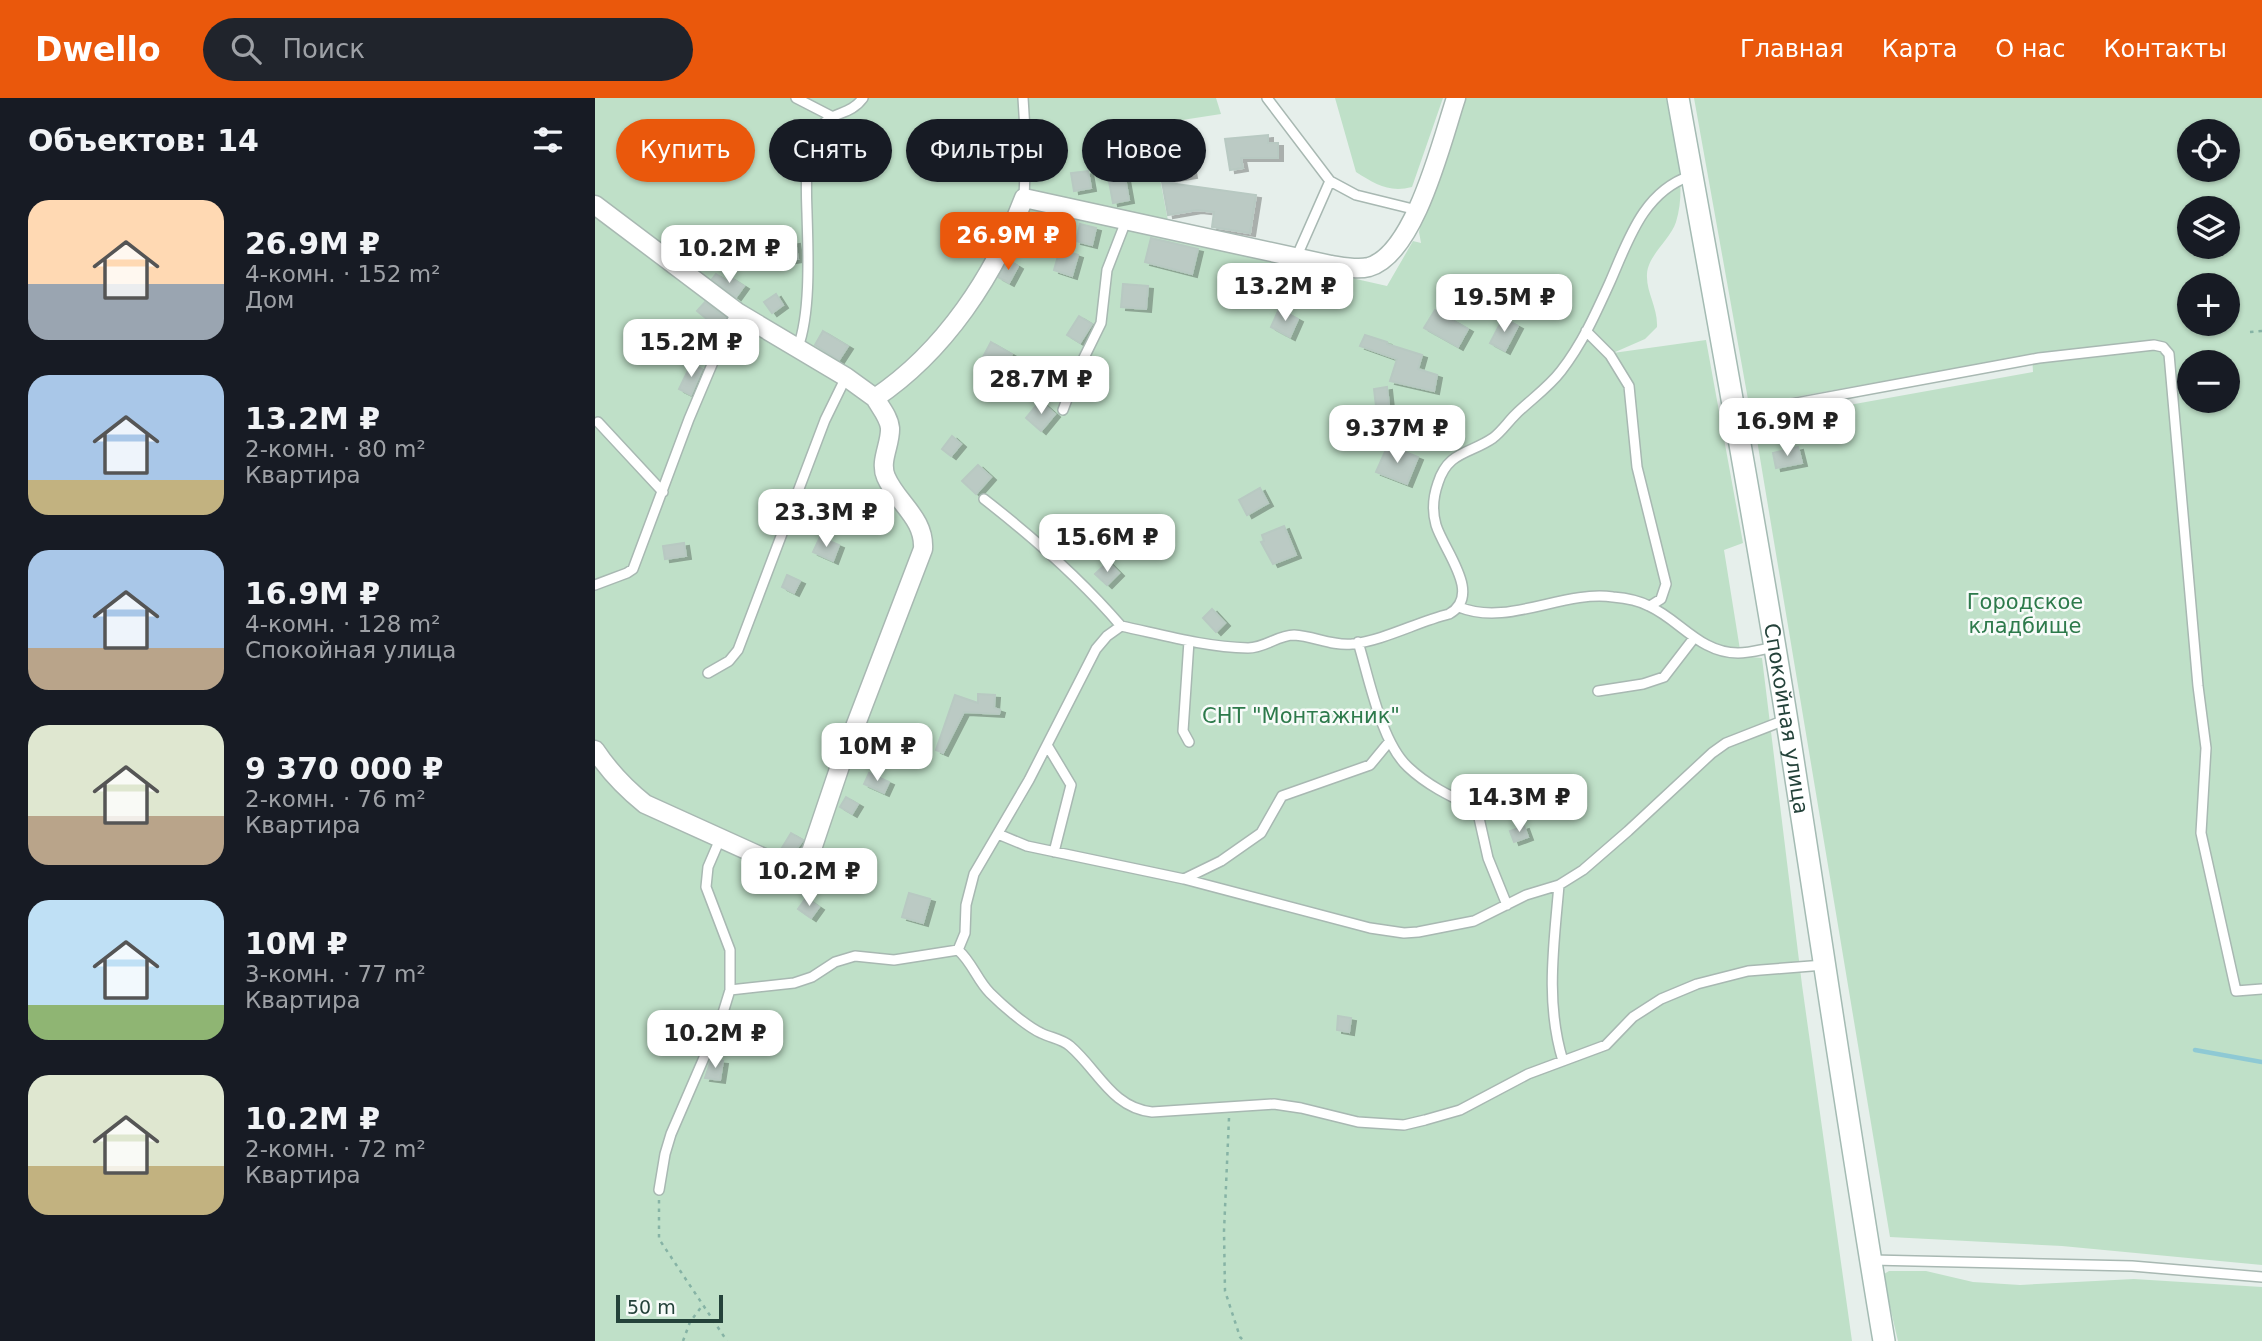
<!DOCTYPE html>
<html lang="ru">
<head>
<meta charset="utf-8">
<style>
	:root { --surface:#171b24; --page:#20242c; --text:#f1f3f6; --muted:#9ea1a6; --accent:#ea580c }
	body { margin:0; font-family:"DejaVu Sans",sans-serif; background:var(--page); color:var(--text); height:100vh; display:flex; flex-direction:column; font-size:26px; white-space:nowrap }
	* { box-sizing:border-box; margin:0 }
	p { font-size:23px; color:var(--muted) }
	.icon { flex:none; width:38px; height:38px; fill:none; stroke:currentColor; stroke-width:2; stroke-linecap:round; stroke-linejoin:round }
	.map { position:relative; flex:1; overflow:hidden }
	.side { display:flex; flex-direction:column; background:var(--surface); width:595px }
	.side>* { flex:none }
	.banner { position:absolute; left:21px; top:21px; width:665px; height:63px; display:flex; gap:14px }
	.controls { position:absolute; left:1582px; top:21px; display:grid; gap:14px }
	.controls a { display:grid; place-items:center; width:63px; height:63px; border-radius:50%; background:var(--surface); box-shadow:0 2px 5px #0004; font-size:35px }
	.scale { position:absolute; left:21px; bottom:18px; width:107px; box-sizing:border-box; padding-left:7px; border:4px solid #24423a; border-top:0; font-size:19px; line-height:24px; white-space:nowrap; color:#24423a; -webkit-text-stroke:5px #f7fbf9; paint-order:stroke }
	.price { position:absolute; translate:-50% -60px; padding:0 16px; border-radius:14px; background:#fff; color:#222; font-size:23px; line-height:46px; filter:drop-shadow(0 2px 4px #0008) }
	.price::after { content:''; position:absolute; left:50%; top:42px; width:21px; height:16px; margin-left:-10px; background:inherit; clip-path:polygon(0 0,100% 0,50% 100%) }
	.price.active { background:var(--accent); color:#fff }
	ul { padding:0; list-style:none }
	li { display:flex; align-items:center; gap:21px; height:175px; padding:0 28px }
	li span { display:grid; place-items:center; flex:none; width:196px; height:140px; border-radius:21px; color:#555 }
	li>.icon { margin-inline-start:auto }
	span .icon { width:84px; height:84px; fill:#fffc; stroke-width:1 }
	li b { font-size:30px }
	h2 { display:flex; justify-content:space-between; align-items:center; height:84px; padding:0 28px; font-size:30px }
	.pill { padding:0 24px; border-radius:32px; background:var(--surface); box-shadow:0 2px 5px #0004; font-size:24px; line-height:63px }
	.pill.active { background:var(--accent); color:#fff }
	header { display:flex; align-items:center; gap:42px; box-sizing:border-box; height:98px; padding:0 35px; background:var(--accent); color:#fff }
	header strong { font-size:33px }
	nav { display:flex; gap:38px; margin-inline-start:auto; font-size:24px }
	.search { width:490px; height:63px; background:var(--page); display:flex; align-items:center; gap:18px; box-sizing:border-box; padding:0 24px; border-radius:38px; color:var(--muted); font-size:26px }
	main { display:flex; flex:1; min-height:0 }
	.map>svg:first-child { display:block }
</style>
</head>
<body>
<header>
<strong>Dwello</strong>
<div class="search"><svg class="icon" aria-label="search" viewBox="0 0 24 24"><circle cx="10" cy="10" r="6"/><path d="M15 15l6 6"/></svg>Поиск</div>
<nav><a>Главная</a><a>Карта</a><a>О нас</a><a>Контакты</a></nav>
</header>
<main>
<section class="side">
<h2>Объектов: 14<svg class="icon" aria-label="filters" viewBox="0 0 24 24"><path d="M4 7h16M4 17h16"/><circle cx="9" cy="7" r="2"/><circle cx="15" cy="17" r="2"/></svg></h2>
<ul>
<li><span style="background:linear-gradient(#ffd9b3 60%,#9aa5b1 0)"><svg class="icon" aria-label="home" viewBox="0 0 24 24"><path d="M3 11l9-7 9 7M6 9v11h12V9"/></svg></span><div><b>26.9M ₽</b><p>4-комн. · 152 m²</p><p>Дом</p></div></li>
<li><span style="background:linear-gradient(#a9c7e8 75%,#c2b280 0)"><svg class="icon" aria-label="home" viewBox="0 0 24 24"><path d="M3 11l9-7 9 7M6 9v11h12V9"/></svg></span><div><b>13.2M ₽</b><p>2-комн. · 80 m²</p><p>Квартира</p></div></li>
<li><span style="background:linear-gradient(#a9c7e8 70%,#b9a48a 0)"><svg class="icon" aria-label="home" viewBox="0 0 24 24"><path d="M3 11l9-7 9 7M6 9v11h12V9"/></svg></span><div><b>16.9M ₽</b><p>4-комн. · 128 m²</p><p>Спокойная улица</p></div></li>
<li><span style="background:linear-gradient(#dfe7d0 65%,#b9a48a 0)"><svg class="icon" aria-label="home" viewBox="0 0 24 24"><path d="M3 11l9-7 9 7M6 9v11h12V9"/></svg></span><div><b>9 370 000 ₽</b><p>2-комн. · 76 m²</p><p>Квартира</p></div></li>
<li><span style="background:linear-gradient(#bfe0f5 75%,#8fb573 0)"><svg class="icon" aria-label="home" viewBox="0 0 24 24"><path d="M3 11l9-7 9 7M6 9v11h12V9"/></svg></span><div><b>10M ₽</b><p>3-комн. · 77 m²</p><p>Квартира</p></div></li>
<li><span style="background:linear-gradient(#dfe7d0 65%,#c2b280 0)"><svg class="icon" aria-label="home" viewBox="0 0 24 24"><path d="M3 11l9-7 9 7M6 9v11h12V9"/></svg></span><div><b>10.2M ₽</b><p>2-комн. · 72 m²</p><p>Квартира</p></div></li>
</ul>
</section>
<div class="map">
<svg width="1667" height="1243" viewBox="0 0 1667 1243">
	<defs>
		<filter id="shadow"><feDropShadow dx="5" dy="3" stdDeviation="0" flood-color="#0004"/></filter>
	</defs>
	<rect width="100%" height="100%" fill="#e6efeb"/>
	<path fill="#bfe0c8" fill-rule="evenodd" d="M0,0H621L626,16L555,27L576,139L792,188L818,143L826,145L824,134L826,124L871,0H1071C1078,39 1093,85 1081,124C1075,142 1053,157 1052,176C1051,195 1063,209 1062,229L1050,241L1018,255L1111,242L1148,445L1129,452L1146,558L1167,560L1207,887L1257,1243H0Z
		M740,0H848L817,89C794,95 780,86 761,74Z
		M1099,0H1667V1167L1467,1148L1295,1139L1159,324L1438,274L1437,257L1154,307ZM1594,33H1633V72H1594ZM1594,110H1633V149H1594ZM1594,187H1633V226H1594ZM1594,264H1633V303H1594Z
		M1294,1173H1331L1378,1184L1425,1187L1539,1181L1667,1189V1243H1303L1289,1183V1176Z"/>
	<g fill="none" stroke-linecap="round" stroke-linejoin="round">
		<path stroke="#8ec9d4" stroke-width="4.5" d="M1600,952L1667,964"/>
	</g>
	<path fill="#bbcac4" stroke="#b8c9c2" stroke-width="2" filter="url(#shadow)" d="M199,22L212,26L207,44L194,41Z
		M234,36L259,47L251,66L226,55Z
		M673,37V45H683V60H646L648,70L635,72L630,41Z
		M593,56L597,77L566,82L562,62Z
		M493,73L496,90L479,93L476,75Z
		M530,80L534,102L518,105L514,83Z
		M567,84L661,97L655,135L617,129L619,114L602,112L573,117Z
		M432,122L448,126L444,143L425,138Z
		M485,126L501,130L497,147L481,143Z
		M556,140L603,151L597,176L550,164Z
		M200,143L203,161L184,164L181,146Z
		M465,151L483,157L477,178L459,172Z
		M413,162L423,168L414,185L403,179Z
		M121,176L132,183L135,179L149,188L141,199L117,181Z
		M528,186L553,188L551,211L526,209Z
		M181,196L188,207L177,215L169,204Z
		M110,204L131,220L124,231L102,213Z
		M684,211L703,221L695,239L676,229Z
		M840,212L873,231L863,249L829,230Z
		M484,218L497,226L485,245L472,237Z
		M908,220L923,228L910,253L895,245Z
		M228,233L253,248L244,262L220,247Z
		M770,237L792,244V246L827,257L823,271L842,277L839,293L795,283L802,261L765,248Z
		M396,244L417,256L400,285L380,274Z
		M96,266L107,271L96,297L84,291Z
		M792,289L795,316L782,317L779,291Z
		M445,303L460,316L446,333L431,320Z
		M357,338L366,346L356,358L347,351Z
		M793,347L823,359L812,386L781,374Z
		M1203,349L1207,365L1181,370L1178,355Z
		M383,367L396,379L381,396L367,383Z
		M665,390L673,405L652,417L644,402Z
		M689,428L701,457L678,466L666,444L669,443L667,437Z
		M225,439L244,447L238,463L218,454Z
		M89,445L91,458L70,461L68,448Z
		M513,464L524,475L512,487L500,476Z
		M192,477L205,483L199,495L187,489Z
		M617,511L630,525L621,534L608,520Z
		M383,596L400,597L399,610L405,612L404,616L369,614L348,655L341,652L360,597L383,605Z
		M274,675L294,684L289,695L269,686Z
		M251,699L263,706L257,716L245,709Z
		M929,728L933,739L919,744L915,733Z
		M196,735L208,742L196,758L185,753Z
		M314,795L335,801L328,825L307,819Z
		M211,800L224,809L216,820L203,811Z
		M743,918L756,920L754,934L742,932Z
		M116,962L128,963L125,982L110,980Z"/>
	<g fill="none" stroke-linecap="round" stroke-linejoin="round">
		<defs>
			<path id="lane" d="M201,0L236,18
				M428,0L431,48L429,100
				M672,0L735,83L761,97L822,112
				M701,160L735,83
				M991,233L1015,257L1034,288L1042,369L1071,486L1066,501L1055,508
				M203,249C216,214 213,153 212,115C211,86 209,56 225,30C237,12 254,19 268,0
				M468,312L483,272L506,225L512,172L531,123
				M1141,316L1444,260L1559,247L1568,249L1574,256L1603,588L1611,650L1606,735L1641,893L1667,891
				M3,324L68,394
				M389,401C439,440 485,480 526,528
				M0,487L32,475L38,471L94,321L132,231L142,214
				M864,509C913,529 967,492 1018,499C1030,500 1043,502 1054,508C1085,522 1105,555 1143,555C1155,555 1168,551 1180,549
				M763,544C774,580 786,644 813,669C833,688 857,699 882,711L893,760L912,807
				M113,575L134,563L143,552L230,322L251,279
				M1003,593L1048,586L1069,579L1099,540
				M594,644L588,633L594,543
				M452,647L476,687L459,754
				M403,736L432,748L589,781L775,830L809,835L823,834L879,823L931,797L964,787
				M589,781L626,763L666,735L687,698L775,667L794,644
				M363,852L370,835L371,807L379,776L434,682L501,551L512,538L526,528C568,537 610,549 653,550C670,550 683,537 699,537C719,538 736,548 757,546C790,542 822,524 854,516C888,497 849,453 841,427C837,413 838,399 843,385C853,353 875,356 898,340C906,334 913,324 920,317C935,302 953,290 966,273C987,246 1001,215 1015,184C1033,143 1048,94 1095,78
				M135,892L199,885L217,879L240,864L260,858L299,862L363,852C377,864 382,882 395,895C407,907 431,928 446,935C456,940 467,941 475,948C503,972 517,1010 557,1014L679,1006L706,1010L763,1024L809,1027L830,1022L865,1012L933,976L1011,947L1038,919L1066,901L1102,886L1153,873L1229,867
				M968,963C950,905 959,846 964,787L988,772L1033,733L1117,655L1131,645L1190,622
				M64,1092L70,1056L76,1036L127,918L135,892V852L111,789L113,769L125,741
				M1277,1162L1537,1168L1667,1179"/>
			<path id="street" d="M0,107L142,214L251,279L280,300C350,253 399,178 429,100L736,167C749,169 762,172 774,169C820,156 847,42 861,0
				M0,652C14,673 30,690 50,706L189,769L201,770L216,754L245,668L328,451C330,420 302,405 291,379C284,363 296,346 295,330C294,319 285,309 280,300"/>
			<g id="secondary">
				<path id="s1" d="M1083,0C1120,206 1158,411 1191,617C1224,826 1254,1035 1289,1243"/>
			</g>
		</defs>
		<use href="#lane" stroke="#a8b8b2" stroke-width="12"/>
		<use href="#street" stroke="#a8b8b2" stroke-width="21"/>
		<use href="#secondary" stroke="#a4bbb3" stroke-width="24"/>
		<path stroke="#86b3a5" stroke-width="2.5" stroke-dasharray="3.5 5" stroke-linecap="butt" d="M1655,234L1667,233
			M634,1020L629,1133L630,1193L645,1239L649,1243
			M64,1102V1141L132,1243
			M88,1243L95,1224L107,1208"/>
		<use href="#lane" stroke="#fff" stroke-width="9"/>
		<use href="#street" stroke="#fff" stroke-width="18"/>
		<use href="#secondary" stroke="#fff" stroke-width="21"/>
	</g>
	<g text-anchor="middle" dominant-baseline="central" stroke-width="5" stroke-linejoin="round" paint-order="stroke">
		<g font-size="21" fill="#2d7a4b" stroke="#f7fbf9">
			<text x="1430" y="504">Городское<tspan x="1430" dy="24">кладбище</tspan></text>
			<text x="706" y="618">СНТ "Монтажник"</text>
		</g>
		<g font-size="21" fill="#24423a" stroke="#f7fbf9">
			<text stroke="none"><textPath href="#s1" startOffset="630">Спокойная улица</textPath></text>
		</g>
	</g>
</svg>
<div class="controls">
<a><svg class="icon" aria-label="locate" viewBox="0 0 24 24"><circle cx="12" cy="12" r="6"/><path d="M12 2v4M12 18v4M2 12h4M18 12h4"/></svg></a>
<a><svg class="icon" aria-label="layers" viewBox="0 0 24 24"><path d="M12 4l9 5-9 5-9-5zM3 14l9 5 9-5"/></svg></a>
<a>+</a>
<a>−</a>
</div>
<div class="scale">50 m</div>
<b class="price active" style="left:413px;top:174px">26.9M ₽</b>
<b class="price" style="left:134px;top:187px">10.2M ₽</b>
<b class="price" style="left:690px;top:225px">13.2M ₽</b>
<b class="price" style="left:909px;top:236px">19.5M ₽</b>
<b class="price" style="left:96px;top:281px">15.2M ₽</b>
<b class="price" style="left:446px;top:318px">28.7M ₽</b>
<b class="price" style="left:1192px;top:360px">16.9M ₽</b>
<b class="price" style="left:802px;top:367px">9.37M ₽</b>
<b class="price" style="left:231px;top:451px">23.3M ₽</b>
<b class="price" style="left:512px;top:476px">15.6M ₽</b>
<b class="price" style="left:282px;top:685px">10M ₽</b>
<b class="price" style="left:924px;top:736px">14.3M ₽</b>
<b class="price" style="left:214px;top:810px">10.2M ₽</b>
<b class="price" style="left:120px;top:972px">10.2M ₽</b>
<div class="banner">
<a class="pill active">Купить</a>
<a class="pill">Снять</a>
<a class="pill">Фильтры</a>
<a class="pill">Новое</a>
</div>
</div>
</main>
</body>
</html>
